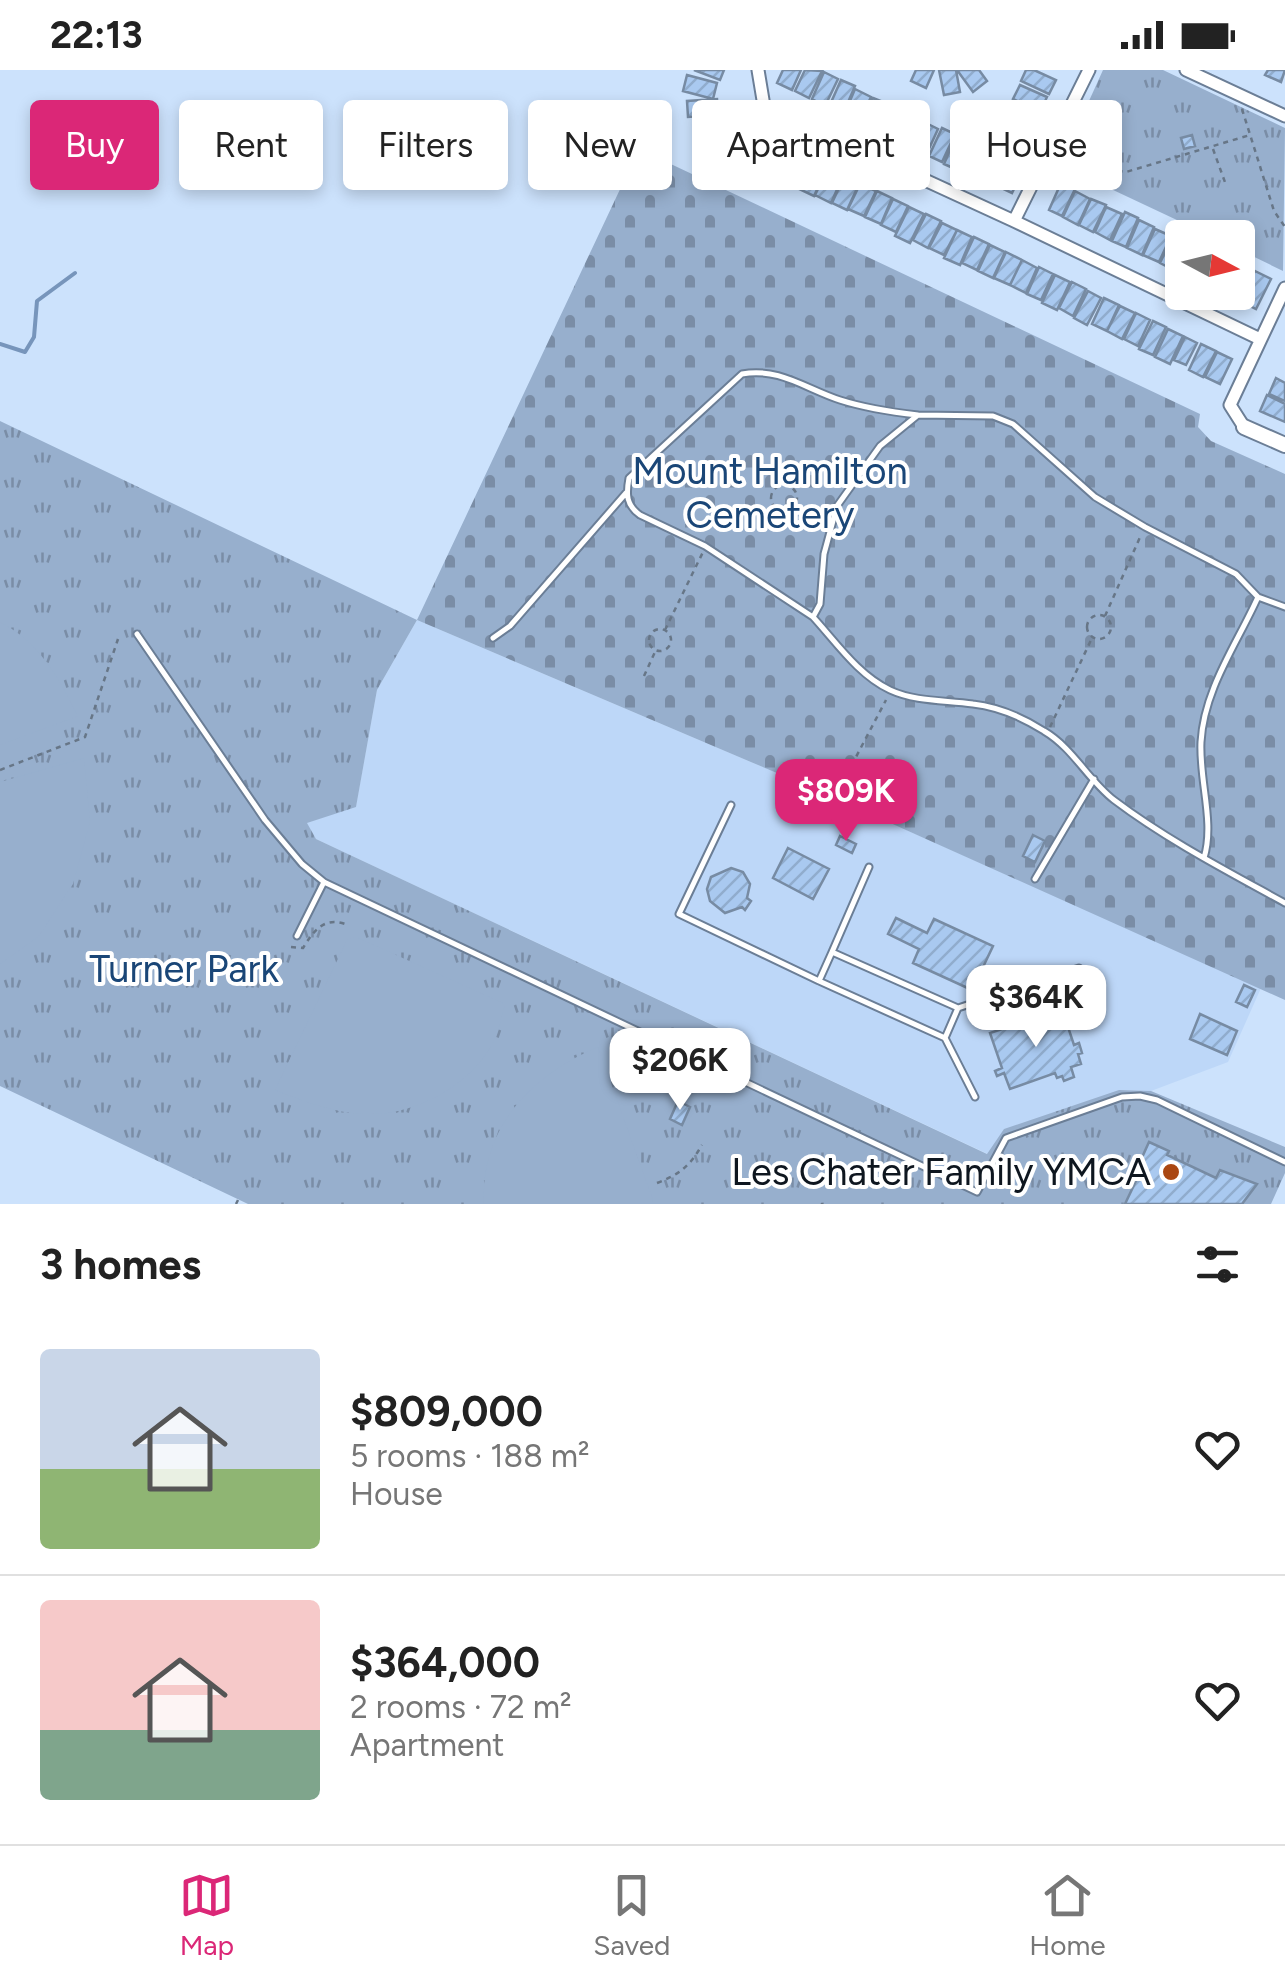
<!DOCTYPE html>
<html lang="en">
<head>
<meta charset="utf-8">
<style>
	:root { --surface:#fff; --page:#f2f2f2; --text:#222; --muted:#767676; --line:#e0e0e0; --accent:#db2777 }
	body { margin:0; font-family:Figtree,sans-serif; background:var(--page); color:var(--text); height:100vh; display:flex; flex-direction:column; font-size:38px; white-space:nowrap }
	* { box-sizing:border-box; margin:0 }
	p { font-size:32px; color:var(--muted) }
	.icon { flex:none; width:55px; height:55px; fill:none; stroke:currentColor; stroke-width:2; stroke-linecap:round; stroke-linejoin:round }
	.map { position:relative; height:1134px; overflow:hidden }
	.panel { display:flex; flex-direction:column; background:var(--surface); flex:1 }
	.panel>* { flex:none }
	.hud { position:absolute; left:30px; top:30px; width:1225px; height:90px; display:flex; gap:20px }
	.needle { width:65px; rotate:97deg }
	.buttons { position:absolute; left:1165px; top:150px; display:grid; gap:20px }
	.buttons a { display:grid; place-items:center; width:90px; height:90px; border-radius:10px; background:var(--surface); box-shadow:0 5px 15px #0003; font-size:50px }
	.price { position:absolute; translate:-50% -85px; padding:0 22px; border-radius:20px; background:#fff; color:#222; font-size:32px; line-height:65px; filter:drop-shadow(0 2px 5px #0008) }
	.price::after { content:''; position:absolute; left:50%; top:60px; width:30px; height:22px; margin-left:-15px; background:inherit; clip-path:polygon(0 0,100% 0,50% 100%) }
	.price.selected { background:var(--accent); color:#fff }
	ul { padding:0; list-style:none }
	li { display:flex; align-items:center; gap:30px; height:250px; padding:0 40px }
	li+li { border-top:2px solid var(--line) }
	li span { display:grid; place-items:center; flex:none; width:280px; height:200px; border-radius:10px; color:#555 }
	li>.icon { margin-inline-start:auto }
	span .icon { width:120px; height:120px; fill:#fffc; stroke-width:1 }
	li b { font-size:42px }
	h2 { display:flex; justify-content:space-between; align-items:center; height:120px; padding:0 40px; font-size:42px }
	.pill { padding:0 35px; border-radius:10px; background:var(--surface); box-shadow:0 5px 15px #0003; font-size:35px; line-height:90px }
	.pill.selected { background:var(--accent); color:#fff }
	.status { display:flex; justify-content:space-between; align-items:center; height:70px; padding:0 50px; background:var(--surface); direction:ltr }
	.status svg { height:28px; fill:currentColor }
	.menu { display:flex; justify-content:space-around; align-items:center; height:140px; border-top:2px solid var(--line); background:var(--surface); font-size:28px; color:var(--muted) }
	.menu a { display:grid; justify-items:center; gap:5px }
	.menu .selected { color:var(--accent) }
	.map>svg:first-child { display:block }
</style>
</head>
<body>
<div class="status"><b>22:13</b><svg viewBox="0 0 49 12"><path d="M0 12V9h3v3zM5 12V6h3v6zM10 12V3h3v9zM15 12V0h3v12zM26 1h20v11H26zM47 4h2v5h-2z"/></svg></div>
<div class="map">
<svg width="1285" height="1134" viewBox="0 0 1285 1134">
	<defs>
		<pattern id="grass-tufts" width="24" height="20" patternUnits="userSpaceOnUse" patternTransform="scale(2.5)"><rect width="24" height="20" fill="#97afcd"/><path d="M3 7l-1-3M5 7V3M7 7l1-3M15 17l-1-3M17 17v-4M19 17l1-3" fill="none" stroke="#7a8da6"/></pattern>
		<pattern id="cemetery-stones" width="16" height="16" patternUnits="userSpaceOnUse" patternTransform="scale(2.5)"><rect width="16" height="16" fill="#97afcd"/><path d="M2 7V4a2 2 0 0 1 4 0v3zM10 15v-3a2 2 0 0 1 4 0v3z" fill="#7a8da6"/></pattern>
		<pattern id="building-hatch" width="6" height="6" patternUnits="userSpaceOnUse" patternTransform="scale(2.5)"><rect width="6" height="6" fill="#a9c9f0"/><path d="M-1 1l2-2M0 6l6-6M5 7l2-2" fill="none" stroke="#90accd"/></pattern>
	</defs>
	<rect width="100%" height="100%" fill="#cce2fc"/>
	<path fill="#bdd7f8" d="M417,550L819,721L1261,918L1228,992L1151,1021L1119,1020L988,1084L316,769L306,753L356,736L377,620Z"/>
	<path fill="url(#grass-tufts)" d="M1103,0H1163L1285,58L1283,201L1238,179V168L1213,167L1060,95Z
		M0,351L417,550L377,620L356,737L307,753L316,769L987,1084L1004,1059L1119,1020L1151,1021L1285,1077V1103L1271,1134H248L0,1016Z"/>
	<path fill="url(#cemetery-stones)" d="M639,79L1200,344L1198,357L1211,371L1285,404V930L819,721L417,550Z"/>
	<path fill="#97afcd" d="M0,552C39,572 59,608 78,646L0,675Z
		M84,688L90,752L73,814L38,867L0,894V712Z
		M356,867L505,934C501,949 498,965 490,978C465,1019 412,1046 365,1044C334,1043 303,1031 275,1020L347,870Z
		M598,977L653,1130L652,1134H484C480,1057 532,1005 598,977Z"/>
	<g fill="none" stroke-linecap="round" stroke-linejoin="round">
		<path stroke="#7795bb" stroke-width="4" d="M0,274L25,282L34,267L37,231L75,203"/>
	</g>
	<path fill="url(#building-hatch)" stroke="#778ba3" stroke-width="2.5" d="M694,0H724L720,10Z
		M783,0H801L792,20L777,13Z
		M805,0L822,1L809,28L795,21Z
		M916,0H934L926,18L911,11Z
		M939,0H956L960,22L944,25Z
		M957,0H979L987,11L973,22Z
		M1026,0H1034L1056,10L1049,24L1021,11Z
		M1268,0H1285L1281,12L1265,5Z
		M824,2L838,9L825,36L812,29Z
		M687,5L717,13L713,29L683,21Z
		M841,10L855,16L843,44L829,37Z
		M1020,15L1047,27L1040,42L1013,29Z
		M855,19L871,27L859,52L844,45Z
		M873,28L888,34L877,59L862,53Z
		M717,29L718,45L688,47L687,31Z
		M1011,32L1039,45L1032,59L1004,46Z
		M889,35L905,42L893,67L878,60Z
		M908,43L922,49L909,75L896,69Z
		M720,45L727,61L705,70L699,54Z
		M1003,50L1031,63L1023,78L996,65Z
		M922,51L938,59L927,83L911,76Z
		M730,57L743,65L728,89L715,81Z
		M942,58L955,64L942,92L929,86Z
		M746,65L761,72L748,99L734,92Z
		M1192,65L1195,76L1184,79L1181,68Z
		M956,66L972,73L960,101L944,94Z
		M764,68L779,75L767,101L752,94Z
		M975,72L990,79L977,107L962,100Z
		M780,75L795,82L783,109L768,101Z
		M990,81L1006,89L993,116L978,109Z
		M796,83L811,90L798,116L784,109Z
		M1009,89L1025,96L1012,123L997,116Z
		M812,91L827,98L814,126L799,119Z
		M828,99L843,106L831,133L815,125Z
		M844,107L859,114L847,140L832,133Z
		M1061,113L1075,119L1062,146L1049,140Z
		M860,114L876,121L864,146L848,139Z
		M877,121L892,128L881,154L865,147Z
		M1075,121L1090,129L1078,155L1063,147Z
		M893,129L908,136L896,162L881,155Z
		M1091,129L1106,135L1093,162L1079,155Z
		M909,137L924,144L910,173L895,166Z
		M1106,137L1122,144L1110,170L1095,162Z
		M1125,142L1138,148L1126,177L1112,171Z
		M926,144L941,151L928,178L913,170Z
		M1139,150L1154,157L1142,185L1127,178Z
		M942,153L957,160L944,185L929,178Z
		M1155,159L1171,166L1159,192L1143,185Z
		M957,160L972,167L960,195L944,188Z
		M974,167L989,174L977,200L962,193Z
		M1172,167L1182,172V182L1174,200L1160,193Z
		M990,175L1005,182L993,208L978,201Z
		M1006,182L1022,190L1010,215L994,208Z
		M1022,190L1037,198L1026,223L1010,215Z
		M1238,195L1253,203L1240,229L1226,222H1238Z
		M1039,197L1053,204L1041,230L1027,224Z
		M1255,201L1271,209L1256,239L1240,231Z
		M1055,205L1070,212L1057,240L1042,233Z
		M1072,212L1086,219L1073,246L1059,238Z
		M1088,221L1101,228L1087,255L1074,248Z
		M1104,228L1119,235L1107,261L1092,254Z
		M1120,236L1135,243L1122,269L1107,261Z
		M1136,243L1150,250L1138,276L1124,269Z
		M1153,251L1166,257L1153,285L1139,279Z
		M1168,259L1183,266L1170,294L1155,287Z
		M1185,267L1197,273L1186,295L1174,290Z
		M1201,274L1216,281L1203,307L1189,300Z
		M1217,282L1232,289L1220,314L1205,307Z
		M1276,308L1285,313V331L1269,324Z
		M1267,325L1285,334V352L1260,341Z
		M1033,765L1045,771L1035,792L1023,786Z
		M840,766L856,774L852,783L836,775Z
		M788,778L829,799L813,829L773,808Z
		M731,798L743,802L750,814L747,828L751,831L745,840L742,837L725,843L710,831L707,819L711,807Z
		M896,848L927,863L934,849L993,876L972,920L913,893L919,879L888,864Z
		M1244,915L1255,920L1247,937L1236,932Z
		M1062,939L1074,975L1079,973L1082,983L1078,984L1081,994L1071,997L1074,1007L1064,1011L1062,1006L1057,1008L1055,1003L1010,1019L1004,1003L997,1006L995,1001L1002,998L990,963Z
		M1200,944L1237,961L1227,985L1190,969Z
		M678,1031L690,1037L682,1055L670,1049Z
		M1149,1072L1169,1081L1167,1085L1216,1108L1220,1100L1257,1114L1242,1134H1125L1144,1094L1140,1092Z"/>
	<g fill="none" stroke-linecap="round" stroke-linejoin="round">
		<defs>
			<path id="service" d="M1258,527L1285,537
				M813,547L705,476L640,445C626,435 626,424 629,408L742,304C779,297 806,319 840,330C865,338 891,342 918,345
				M137,564L265,750L302,794L324,812L977,1122L1006,1068L1122,1027L1140,1026L1157,1030L1285,1092
				M493,568L510,556L626,423
				M731,735L679,844L819,911
				M1204,788C1215,752 1199,711 1201,672C1204,619 1237,574 1258,527L1236,504L1145,457L1095,427L1013,354L993,346L918,345L880,376L837,436L824,484L820,534L813,547C836,572 858,605 890,620C916,632 945,630 973,634C999,637 1022,647 1044,661C1073,678 1088,710 1114,730C1167,770 1227,801 1285,833
				M869,797L832,882L958,938L1079,898
				M1035,809L1094,709
				M297,866L324,812
				M832,882L819,911L945,968L958,938
				M945,968L975,1027"/>
			<path id="minor" d="M758,0L764,36L1014,151L1260,269
				M1186,0L1285,46
				M1014,151L1089,0
				M1244,357L1230,335L1285,218"/>
			<path id="tertiary" d="M1244,357L1285,375"/>
		</defs>
		<use href="#service" stroke="#6b7e96" stroke-width="9"/>
		<use href="#minor" stroke="#6b7e96" stroke-width="15"/>
		<use href="#tertiary" stroke="#6b7e96" stroke-width="18"/>
		<path stroke="#677687" stroke-width="2.5" stroke-dasharray="5 5" stroke-linecap="butt" d="M1242,39L1274,141L1285,157
			M1213,79L1226,115
			M1061,83L1090,97L1126,102L1250,65
			M771 428a13 13 0 1 1 26 0a13 13 0 1 1-26 0Z
			M796,437L825,450
			M1087 557a12 12 0 1 1 24 0a12 12 0 1 1-24 0Z
			M1105,546L1141,465
			M649 570a11 11 0 1 1 22 0a11 11 0 1 1-22 0Z
			M665,560L703,482
			M644,606L655,582
			M1050,657L1092,568
			M0,700L85,667L118,569
			M847,704L886,630
			M291,877L303,878C314,860 324,847 345,854
			M657,1113C680,1104 689,1097 702,1075
			M236,1134L238,1130
			M822,1134V1133"/>
		<use href="#service" stroke="#fff" stroke-width="5"/>
		<use href="#minor" stroke="#fff" stroke-width="11"/>
		<use href="#tertiary" stroke="#fff" stroke-width="14"/>
	</g>
	<circle fill="#aa4712" stroke="#fff" stroke-width="4" cx="1171" cy="1102" r="10"/>
	<g text-anchor="middle" dominant-baseline="central" stroke-width="8" stroke-linejoin="round" paint-order="stroke">
		<g font-size="38" fill="#1a4677" stroke="#fff">
			<text x="770" y="401">Mount Hamilton<tspan x="770" dy="44">Cemetery</tspan></text>
			<text x="184" y="899">Turner Park</text>
		</g>
		<g font-size="38" fill="#0e161f" stroke="#fff" text-anchor="end">
			<text x="1151" y="1102">Les Chater Family YMCA</text>
		</g>
	</g>
</svg>
<div class="buttons">
<a><svg class="needle" viewBox="-14 -14 28 28"><path d="M0-13l5 13h-10z" fill="#e53935"/><path d="M0 13l5-13h-10z" fill="#767676"/></svg></a>
</div>
<b class="price selected" style="left:846px;top:774px">$809K</b>
<b class="price" style="left:1036px;top:980px">$364K</b>
<b class="price" style="left:680px;top:1043px">$206K</b>
<div class="hud">
<a class="pill selected">Buy</a>
<a class="pill">Rent</a>
<a class="pill">Filters</a>
<a class="pill">New</a>
<a class="pill">Apartment</a>
<a class="pill">House</a>
</div>
</div>
<section class="panel">
<h2>3 homes<svg class="icon" aria-label="filters" viewBox="0 0 24 24"><path d="M4 7h16M4 17h16"/><circle cx="9" cy="7" r="2"/><circle cx="15" cy="17" r="2"/></svg></h2>
<ul>
<li><span style="background:linear-gradient(#c9d6e8 60%,#8fb573 0)"><svg class="icon" aria-label="home" viewBox="0 0 24 24"><path d="M3 11l9-7 9 7M6 9v11h12V9"/></svg></span><div><b>$809,000</b><p>5 rooms · 188 m²</p><p>House</p></div><svg class="icon" aria-label="heart" viewBox="0 0 24 24"><path d="M12 20l-8-8c-3-5 5-10 8-4 3-6 11-1 8 4z"/></svg></li>
<li><span style="background:linear-gradient(#f6c9c9 65%,#7fa58c 0)"><svg class="icon" aria-label="home" viewBox="0 0 24 24"><path d="M3 11l9-7 9 7M6 9v11h12V9"/></svg></span><div><b>$364,000</b><p>2 rooms · 72 m²</p><p>Apartment</p></div><svg class="icon" aria-label="heart" viewBox="0 0 24 24"><path d="M12 20l-8-8c-3-5 5-10 8-4 3-6 11-1 8 4z"/></svg></li>
</ul>
</section>
<nav class="menu">
<a class="selected"><svg class="icon" aria-label="map" viewBox="0 0 24 24"><path d="M3 6l6-2 6 2 6-2v14l-6 2-6-2-6 2zM9 4v14M15 6v14"/></svg>Map</a>
<a><svg class="icon" aria-label="saved" viewBox="0 0 24 24"><path d="M7 4h10v16l-5-4-5 4z"/></svg>Saved</a>
<a><svg class="icon" aria-label="home" viewBox="0 0 24 24"><path d="M3 11l9-7 9 7M6 9v11h12V9"/></svg>Home</a>
</nav>
</body>
</html>
